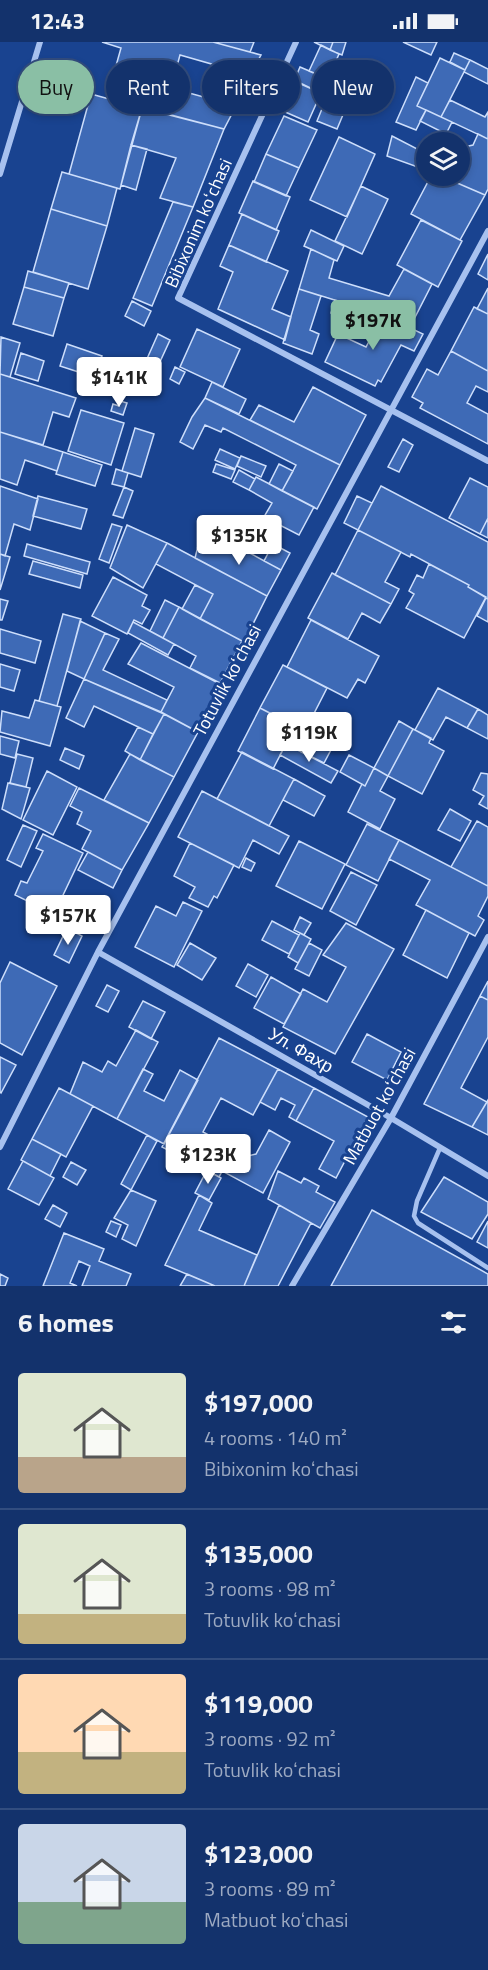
<!DOCTYPE html>
<html lang="en">
<head>
<meta charset="utf-8">
<style>
	:root { --surface:#13326c; --page:#1c3a72; --text:#f1f3f6; --muted:#9daac2; --line:#324d7f; --accent:#8abfa5 }
	body { margin:0; font-family:"Titillium Web",sans-serif; background:var(--page); color:var(--text); height:100vh; display:flex; flex-direction:column; font-size:22px; white-space:nowrap }
	* { box-sizing:border-box; margin:0 }
	p { font-size:20px; color:var(--muted) }
	.icon { flex:none; width:33px; height:33px; fill:none; stroke:currentColor; stroke-width:2; stroke-linecap:round; stroke-linejoin:round }
	.map { position:relative; height:1244px; overflow:hidden }
	.drawer { display:flex; flex-direction:column; background:var(--surface); flex:1 }
	.drawer>* { flex:none }
	.banner { position:absolute; left:18px; top:18px; width:453px; height:54px; display:flex; gap:12px }
	.controls { position:absolute; left:416px; top:90px; display:grid; gap:12px }
	.controls a { display:grid; place-items:center; width:54px; height:54px; border-radius:50%; background:var(--surface); box-shadow:0 3px 9px #0003,0 0 0 2px var(--line); font-size:30px }
	.price { position:absolute; translate:-50% -51px; padding:0 14px; border-radius:6px; background:#fff; color:#222; font-size:20px; line-height:39px; filter:drop-shadow(0 2px 3px #0008) }
	.price::after { content:''; position:absolute; left:50%; top:36px; width:18px; height:14px; margin-left:-9px; background:inherit; clip-path:polygon(0 0,100% 0,50% 100%) }
	.price.current { background:var(--accent); color:#111 }
	ul { padding:0; list-style:none }
	li { display:flex; align-items:center; gap:18px; height:150px; padding:0 18px }
	li+li { border-top:2px solid var(--line) }
	li span { display:grid; place-items:center; flex:none; width:168px; height:120px; border-radius:6px; color:#555 }
	li>.icon { margin-inline-start:auto }
	span .icon { width:72px; height:72px; fill:#fffc; stroke-width:1 }
	li b { font-size:26px }
	h2 { display:flex; justify-content:space-between; align-items:center; height:72px; padding:0 18px; font-size:26px }
	.chip { padding:0 21px; border-radius:27px; background:var(--surface); box-shadow:0 3px 9px #0003,0 0 0 2px var(--line); font-size:21px; line-height:54px }
	.chip.current { background:var(--accent); color:#111 }
	.status { display:flex; justify-content:space-between; align-items:center; height:42px; padding:0 30px; background:var(--surface); direction:ltr }
	.status svg { height:16px; fill:currentColor }
	.map>svg:first-child { display:block }
</style>
</head>
<body>
<div class="status"><b>12:43</b><svg viewBox="0 0 49 12"><path d="M0 12V9h3v3zM5 12V6h3v6zM10 12V3h3v9zM15 12V0h3v12zM26 1h20v11H26zM47 4h2v5h-2z"/></svg></div>
<div class="map">
<svg width="488" height="1244" viewBox="0 0 488 1244">
	<rect width="100%" height="100%" fill="#194390"/>
	<path fill="#3e6ab6" stroke="#cddefb" stroke-width="1.5" d="M102,0H213L261,13L250,33L180,13L171,46L236,64L224,87L107,56L121,6Z
		M213,0H254L250,10Z
		M314,0H333L330,8Z
		M333,0H346L342,13L330,8Z
		M403,0H437L431,13Z
		M321,3L339,12L328,37L309,29Z
		M454,11L470,18L465,28L450,20Z
		M440,16L465,28L441,75L417,64Z
		M470,18L488,27V42L464,30Z
		M352,24L364,30L359,40L347,34Z
		M300,25L328,37L321,51L294,39Z
		M221,27L239,32L232,56L214,50Z
		M416,35L428,41L417,64L426,68L416,88L396,80Z
		M296,39L321,51L308,80L283,69Z
		M333,40L353,49L337,87L317,79Z
		M91,52L142,66L120,147L69,132Z
		M450,58L485,75L488,70V97L441,75Z
		M142,66L224,87L193,165L160,156L176,116L131,103Z
		M426,68L452,80L446,92L420,79Z
		M284,74L317,88L299,126L266,112Z
		M478,92L488,97V147L485,153L441,134H459V102L464,105L473,103Z
		M392,94L417,107L426,103V128L387,114Z
		M339,95L375,112L347,175L310,158Z
		M131,103L147,107L136,148L121,143Z
		M266,112L299,126L286,154L254,140Z
		M62,130L117,146L107,184L51,167Z
		M431,134H441L485,153L460,198L411,172Z
		M253,139L290,155L276,188L239,171Z
		M361,144L388,157L362,212L335,199Z
		M173,160L193,165L152,264L133,256Z
		M51,167L107,184L88,247L33,230Z
		M242,172L279,189L266,220L229,203Z
		M421,178L462,199L438,245L397,223Z
		M311,188L344,204L337,219L304,204Z
		M229,203L288,229L272,267L291,275L285,298L218,267L233,230L220,224Z
		M311,207L334,218L329,236L389,254L404,227L432,242L410,285L383,273L299,247Z
		M488,212V238L478,232Z
		M28,229L69,241L64,256L24,245Z
		M24,245L64,256L53,294L13,282Z
		M488,246V272L477,267Z
		M299,247L321,254L310,288L319,292L312,312L283,301Z
		M335,258L364,267L360,280L331,271Z
		M132,259L151,269L144,284L125,274Z
		M474,265L488,272V329L451,309Z
		M383,273L423,292L414,309L401,303L381,340L378,338L375,344L325,320L338,292L366,305Z
		M197,287L240,307L223,345L180,325Z
		M158,292L170,298L158,324L146,319Z
		M1,295L20,301L10,335L0,332Z
		M67,302L102,314L94,335L60,324Z
		M451,309L488,329V350L476,344L467,361L488,372V402L420,366L423,361L412,355L427,327L438,333Z
		M21,311L44,319L38,339L15,332Z
		M117,324L135,332L129,346L111,338Z
		M175,325L185,330L179,342L170,337Z
		M0,332L76,356L69,375L53,370L43,403L0,390Z
		M212,340L246,357L239,372L205,356Z
		M313,345L366,373L340,423L250,378L259,363L294,380Z
		M205,356L340,423L317,467L282,449L296,423L223,386L221,390L205,383L193,407L180,400L192,375Z
		M120,359L127,361L123,373L111,369L113,362L119,364Z
		M81,368L124,381L111,423L68,409Z
		M135,386L154,392L141,435L122,429Z
		M0,390L63,410L57,429L25,418L17,443L0,437Z
		M403,397L413,403L399,430L388,425Z
		M220,407L240,416L235,427L215,418Z
		M63,410L102,423L95,444L56,432Z
		M241,414L266,424L261,435L237,424Z
		M216,422L235,428L231,437L213,430Z
		M279,422L293,429L282,449L269,442Z
		M116,427L128,431L124,445L112,442Z
		M239,428L255,437L249,448L233,440Z
		M256,435L314,465L299,493L264,475L272,461L249,448Z
		M470,436L488,445V476L480,492L449,476Z
		M0,444L38,457L30,488L14,482L5,514L0,512Z
		M381,444L488,500V557L468,545L469,543L411,512L410,515L358,488Z
		M124,445L133,449L123,476L113,473Z
		M38,454L87,467L81,487L33,474Z
		M357,454L372,461L358,488L344,481Z
		M488,476V496L480,492Z
		M112,482L122,485L109,521L99,517Z
		M127,483L167,501L143,546L110,526Z
		M358,488L401,510L385,540L399,547L391,562L335,533Z
		M200,496L229,511L233,502L281,528L267,554L195,516Z
		M167,501L267,554L244,600L200,577L213,552L156,522Z
		M27,502L90,520L87,532L24,514Z
		M273,502L290,511L281,528L264,519Z
		M0,512L10,515L0,548Z
		M33,519L83,533L80,546L29,532Z
		M429,522L469,543L468,545L486,555L464,596L406,566L414,552L409,549L417,533L423,536Z
		M332,531L391,562L380,581L362,571L348,597L308,576Z
		M113,535L147,553L142,564L150,568L142,582L134,578L127,592L92,574Z
		M195,543L213,552L200,577L182,567Z
		M486,556L488,557V580L477,574Z
		M0,557L8,559L2,578H0Z
		M165,558L179,565L163,596L150,589Z
		M179,565L242,599L220,641L190,626L196,614L163,596Z
		M63,572L81,577L57,664L39,659Z
		M311,578L379,614L365,641L358,637L347,656L287,625Z
		M80,579L105,591L84,637L67,629Z
		M133,580L174,602L168,613L128,591Z
		M0,587L41,599L35,621L0,611Z
		M105,591L119,597L103,628L167,658L161,670L84,637Z
		M141,601L222,643L198,690L161,670L174,645L128,622Z
		M0,622L20,628L14,649L0,645Z
		M283,623L327,646L305,689L260,666Z
		M84,637L164,672L153,692L94,664L84,685L66,676Z
		M438,646L478,667L467,686L446,675L433,698L415,688Z
		M35,658L61,665L50,704L0,690L2,669L29,676Z
		M260,666L333,704L324,721L286,702L273,727L238,709Z
		M478,667L488,673V697L467,686Z
		M164,672L198,690L174,735L140,718Z
		M399,679L413,687L388,734L374,726Z
		M138,685L153,692L140,718L125,709Z
		M413,687L431,696L429,701L444,709L422,752L388,734Z
		M0,694L19,699L15,716L0,712Z
		M286,702L338,729L331,741L280,713Z
		M65,706L84,714L79,727L60,718Z
		M242,710L294,737L269,784L217,757Z
		M17,712L33,716L26,745L10,741Z
		M130,712L174,735L149,781L104,758Z
		M349,713L374,726L365,744L340,730Z
		M374,726L388,734L380,749L395,757L380,787L348,770L362,742L365,744Z
		M47,729L77,745L53,793L23,778Z
		M481,731L488,732V767L479,762L484,754L473,748Z
		M294,737L325,754L314,774L283,758Z
		M8,741L30,746L21,777L2,767Z
		M79,746L149,781L122,828L82,807L91,789L77,782L82,770L70,764Z
		M202,749L289,794L279,812L253,798L239,826L178,795Z
		M450,767L471,779L460,799L438,788Z
		M477,779L488,785V844L451,825Z
		M367,782L399,798L378,839L346,823Z
		M23,783L37,789L21,825L7,818Z
		M43,792L83,811L54,872L15,853L21,839L27,841L43,809L36,806Z
		M399,798L488,844V854L478,874L484,878L475,894L416,863L430,838L389,817Z
		M299,799L345,822L322,867L276,844Z
		M190,801L234,823L217,856L214,854L208,865L189,856L195,845L174,834Z
		M88,810L122,828L113,846L78,828Z
		M246,816L255,821L251,829L242,825Z
		M351,830L377,843L356,883L330,869Z
		M63,860L95,877L88,890L56,873Z
		M183,860L202,869L174,925L135,905L156,864L176,874Z
		M426,868L469,891L447,936L403,913Z
		M300,875L311,881L304,893L294,888Z
		M272,879L299,893L289,912L262,898Z
		M346,881L394,907L335,1012L283,985L303,947L327,960L346,925L323,913Z
		M67,886L82,894L69,921L54,913Z
		M300,891L311,897L298,921L288,915Z
		M190,901L216,916L202,938L177,923Z
		M309,901L322,908L309,934L295,927Z
		M10,920L57,944L22,1013L0,1001V941Z
		M248,922L268,933L256,955L236,944Z
		M271,935L301,952L284,982L254,966Z
		M488,939V958L480,954Z
		M107,943L119,949L108,970L96,964Z
		M480,954L488,958V995L461,1046L487,1060L472,1085L424,1062Z
		M143,959L165,970L151,997L129,985Z
		M136,988L158,1000L117,1077L70,1052L83,1020L102,1030L108,1019L116,1024Z
		M367,992L401,1010L387,1038L352,1020Z
		M219,996L278,1027L253,1073L221,1056L203,1090L234,1107L219,1135L162,1105Z
		M0,1015L16,1023L1,1051L0,1050Z
		M143,1027L153,1032L144,1049L164,1059L180,1028L198,1038L164,1102L117,1077Z
		M278,1027L314,1046L296,1079L289,1075L295,1063L281,1056L275,1068L260,1060Z
		M59,1046L93,1064L66,1115L32,1097Z
		M314,1046L368,1075L336,1136L319,1127L334,1099L296,1079Z
		M488,1058V1093L472,1085Z
		M269,1088L290,1100L263,1151L222,1129L234,1107L248,1114L256,1112Z
		M147,1093L157,1099L131,1148L121,1142Z
		M32,1097L61,1112L50,1134L21,1118Z
		M23,1119L54,1136L39,1163L8,1147Z
		M71,1120L86,1128L77,1143L63,1135Z
		M207,1128L221,1136L209,1158L195,1151Z
		M278,1129L301,1141L304,1136L319,1144L316,1150L335,1160L320,1186L268,1157Z
		M444,1135L488,1160V1172L472,1197L421,1170Z
		M131,1148L156,1159L136,1204L122,1197L128,1183L114,1176Z
		M199,1153L212,1161L199,1188L257,1213L244,1244H215L165,1223Z
		M53,1163L67,1171L60,1185L45,1177Z
		M279,1163L311,1181L278,1244H244Z
		M372,1168L488,1232V1244H331Z
		M111,1179L121,1183L116,1195L106,1190Z
		M488,1179V1206L477,1200Z
		M64,1191L104,1207L99,1219L131,1232L126,1244H82L90,1224L79,1219L70,1241L77,1244H43Z
		M0,1232L8,1236L5,1244H0Z
		M187,1232L215,1244H180Z"/>
	<g fill="none" stroke-linecap="round" stroke-linejoin="round">
		<path stroke="#a7c1ef" stroke-width="4.5" d="M440,1106L417,1159L414,1174L418,1181L488,1226"/>
		<path stroke="#a7c1ef" stroke-width="6" d="M296,0L178,256L488,419
			M0,132L40,0
			M98,910L391,1076L488,1134
			M0,1105L98,910L488,189
			M292,1244L391,1076L488,895"/>
	</g>
	<g text-anchor="middle" dominant-baseline="central" stroke-width="6" stroke-linejoin="round" paint-order="stroke">
		<g font-size="18" fill="#fff" stroke="#194390">
			<text transform="translate(198 181) rotate(-66)">Bibixonim koʻchasi</text>
			<text transform="translate(227 638) rotate(-62)">Totuvlik koʻchasi</text>
			<text transform="translate(301 1008) rotate(30)">Ул. Фахр</text>
			<text transform="translate(379 1064) rotate(-61)">Matbuot koʻchasi</text>
		</g>
	</g>
</svg>
<div class="controls">
<a><svg class="icon" aria-label="layers" viewBox="0 0 24 24"><path d="M12 4l9 5-9 5-9-5zM3 14l9 5 9-5"/></svg></a>
</div>
<b class="price current" style="left:373px;top:309px">$197K</b>
<b class="price" style="left:119px;top:366px">$141K</b>
<b class="price" style="left:239px;top:524px">$135K</b>
<b class="price" style="left:309px;top:721px">$119K</b>
<b class="price" style="left:68px;top:904px">$157K</b>
<b class="price" style="left:208px;top:1143px">$123K</b>
<div class="banner">
<a class="chip current">Buy</a>
<a class="chip">Rent</a>
<a class="chip">Filters</a>
<a class="chip">New</a>
</div>
</div>
<section class="drawer">
<h2>6 homes<svg class="icon" aria-label="filters" viewBox="0 0 24 24"><path d="M4 7h16M4 17h16"/><circle cx="9" cy="7" r="2"/><circle cx="15" cy="17" r="2"/></svg></h2>
<ul>
<li><span style="background:linear-gradient(#dfe7d0 70%,#b9a48a 0)"><svg class="icon" aria-label="home" viewBox="0 0 24 24"><path d="M3 11l9-7 9 7M6 9v11h12V9"/></svg></span><div><b>$197,000</b><p>4 rooms · 140 m²</p><p>Bibixonim koʻchasi</p></div></li>
<li><span style="background:linear-gradient(#dfe7d0 75%,#c2b280 0)"><svg class="icon" aria-label="home" viewBox="0 0 24 24"><path d="M3 11l9-7 9 7M6 9v11h12V9"/></svg></span><div><b>$135,000</b><p>3 rooms · 98 m²</p><p>Totuvlik koʻchasi</p></div></li>
<li><span style="background:linear-gradient(#ffd9b3 65%,#c2b280 0)"><svg class="icon" aria-label="home" viewBox="0 0 24 24"><path d="M3 11l9-7 9 7M6 9v11h12V9"/></svg></span><div><b>$119,000</b><p>3 rooms · 92 m²</p><p>Totuvlik koʻchasi</p></div></li>
<li><span style="background:linear-gradient(#c9d6e8 65%,#7fa58c 0)"><svg class="icon" aria-label="home" viewBox="0 0 24 24"><path d="M3 11l9-7 9 7M6 9v11h12V9"/></svg></span><div><b>$123,000</b><p>3 rooms · 89 m²</p><p>Matbuot koʻchasi</p></div></li>
</ul>
</section>
</body>
</html>
